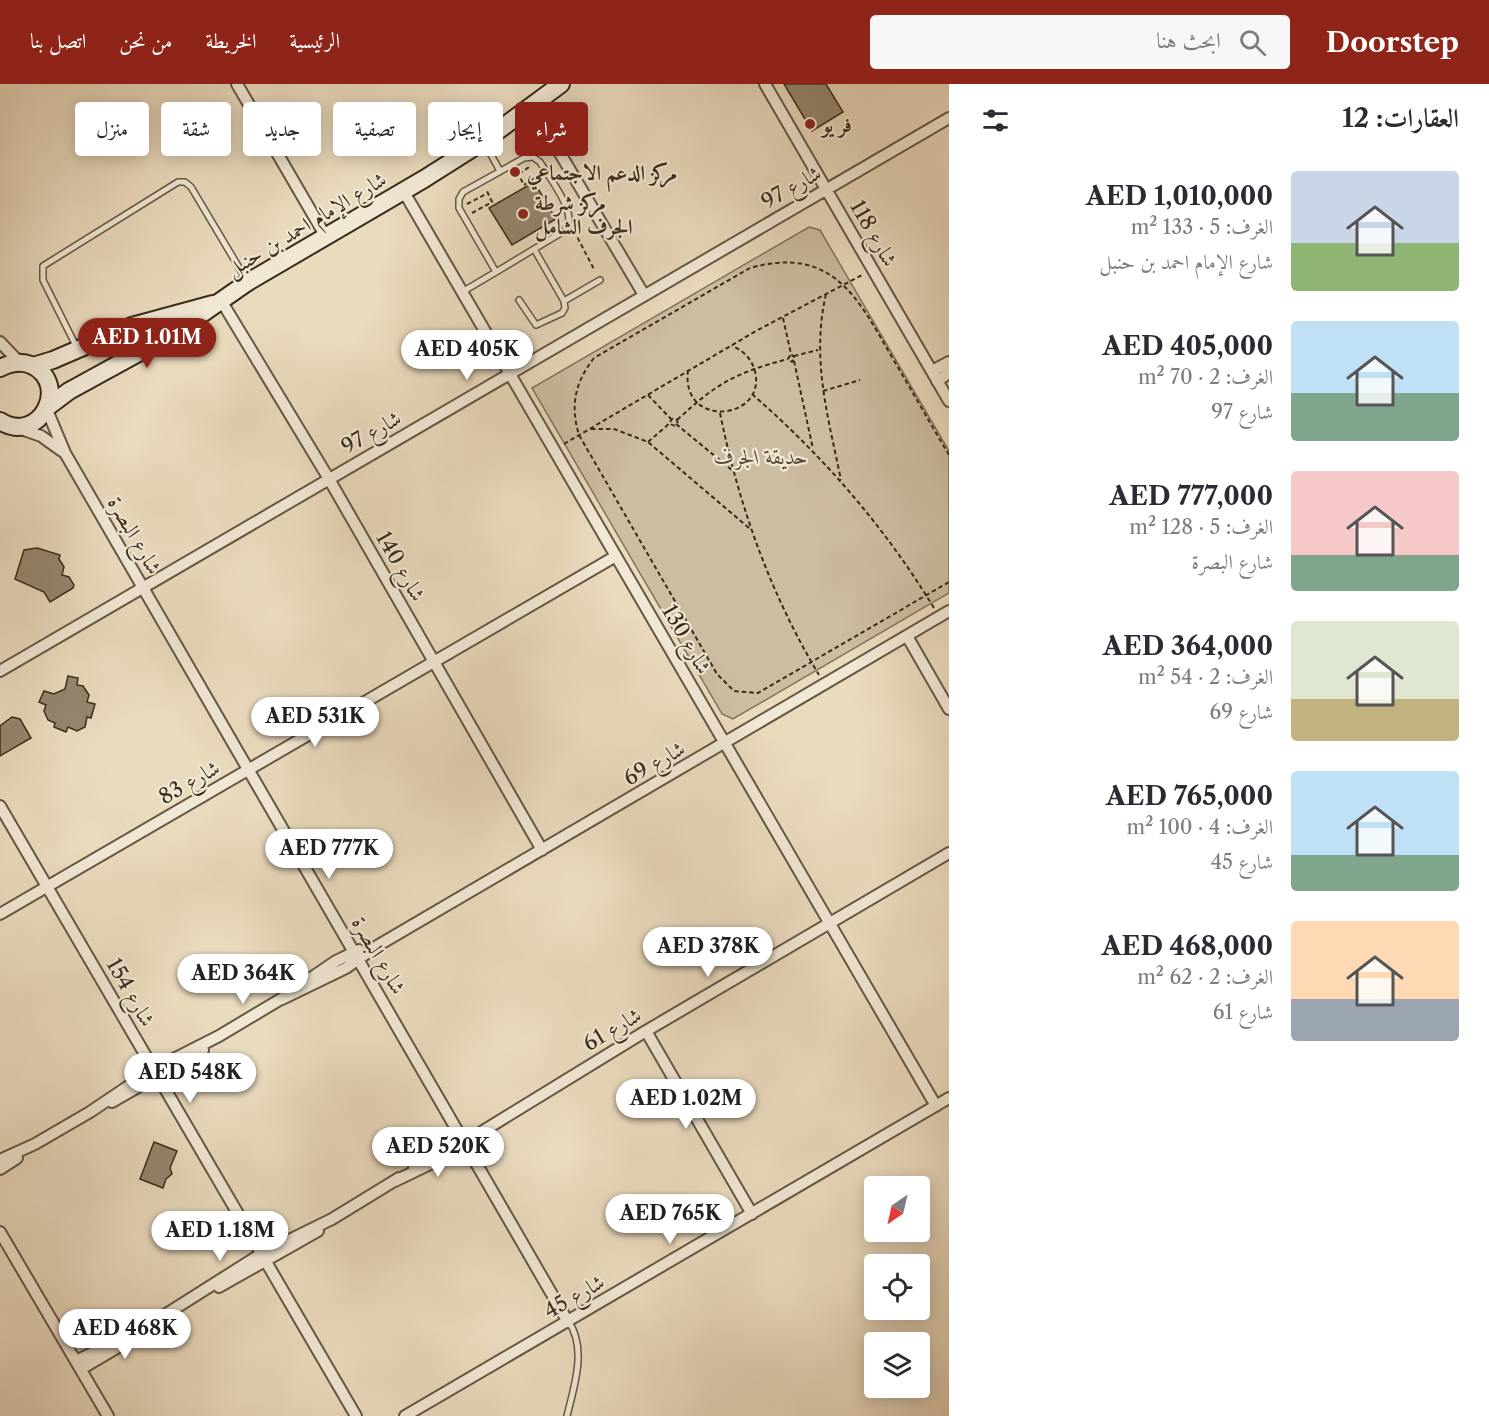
<!DOCTYPE html>
<html lang="ar">
<head>
<meta charset="utf-8">
<style>
	:root { --surface:#fff; --page:#f7f7f7; --text:#2b2b33; --muted:#7c7c81; --accent:#8f2418 }
	body { margin:0; font-family:"Libre Caslon Text",Amiri,serif; background:var(--page); color:var(--text); direction:rtl; height:100vh; display:flex; flex-direction:column; font-size:22px; white-space:nowrap }
	* { box-sizing:border-box; margin:0 }
	p { font-size:20px; color:var(--muted) }
	.icon { flex:none; width:33px; height:33px; fill:none; stroke:currentColor; stroke-width:2; stroke-linecap:round; stroke-linejoin:round }
	.map { position:relative; flex:1; overflow:hidden; direction:ltr }
	.details { display:flex; flex-direction:column; background:var(--surface); width:540px }
	.details>* { flex:none }
	.guide { position:absolute; left:18px; top:18px; width:570px; height:54px; direction:rtl; display:flex; gap:12px }
	.needle { width:39px; rotate:214deg }
	.buttons { position:absolute; left:864px; top:1092px; display:grid; gap:12px }
	.buttons a { display:grid; place-items:center; width:66px; height:66px; border-radius:6px; background:var(--surface); box-shadow:0 3px 15px #0003; font-size:30px }
	.price { position:absolute; translate:-50% -51px; padding:0 14px; border-radius:21px; background:#fff; color:#222; font-size:20px; line-height:39px; filter:drop-shadow(0 2px 3px #0008) }
	.price::after { content:''; position:absolute; left:50%; top:36px; width:18px; height:14px; margin-left:-9px; background:inherit; clip-path:polygon(0 0,100% 0,50% 100%) }
	.price.current { background:var(--accent); color:#fff }
	ul { padding:0; list-style:none }
	li { display:flex; align-items:center; gap:18px; height:150px; padding:0 30px }
	li span { display:grid; place-items:center; flex:none; width:168px; height:120px; border-radius:6px; color:#555 }
	li>.icon { margin-inline-start:auto }
	span .icon { width:72px; height:72px; fill:#fffc; stroke-width:1 }
	li b { font-size:26px }
	h2 { display:flex; justify-content:space-between; align-items:center; height:72px; padding:0 30px; font-size:26px }
	.tag { padding:0 21px; border-radius:6px; background:var(--surface); box-shadow:0 3px 15px #0003; font-size:21px; line-height:54px }
	.tag.current { background:var(--accent); color:#fff }
	header { display:flex; align-items:center; gap:36px; box-sizing:border-box; height:84px; padding:0 30px; background:var(--accent); color:#fff }
	header strong { font-size:28px }
	nav { display:flex; gap:33px; margin-inline-start:auto; font-size:21px }
	.search { width:420px; height:54px; background:var(--page); display:flex; align-items:center; gap:15px; box-sizing:border-box; padding:0 21px; border-radius:6px; color:var(--muted); font-size:22px }
	main { display:flex; flex:1; min-height:0 }
	.map>svg:first-child { display:block }
</style>
</head>
<body>
<header>
<strong>Doorstep</strong>
<div class="search"><svg class="icon" aria-label="search" viewBox="0 0 24 24"><circle cx="10" cy="10" r="6"/><path d="M15 15l6 6"/></svg>ابحث هنا</div>
<nav><a>الرئيسية</a><a>الخريطة</a><a>من نحن</a><a>اتصل بنا</a></nav>
</header>
<main>
<section class="details">
<h2>العقارات: 12<svg class="icon" aria-label="filters" viewBox="0 0 24 24"><path d="M4 7h16M4 17h16"/><circle cx="9" cy="7" r="2"/><circle cx="15" cy="17" r="2"/></svg></h2>
<ul>
<li><span style="background:linear-gradient(#c9d6e8 60%,#8fb573 0)"><svg class="icon" aria-label="home" viewBox="0 0 24 24"><path d="M3 11l9-7 9 7M6 9v11h12V9"/></svg></span><div><b>AED 1,010,000</b><p>الغرف: 5 · 133 m²</p><p>شارع الإمام احمد بن حنبل</p></div></li>
<li><span style="background:linear-gradient(#bfe0f5 60%,#7fa58c 0)"><svg class="icon" aria-label="home" viewBox="0 0 24 24"><path d="M3 11l9-7 9 7M6 9v11h12V9"/></svg></span><div><b>AED 405,000</b><p>الغرف: 2 · 70 m²</p><p>شارع 97</p></div></li>
<li><span style="background:linear-gradient(#f6c9c9 70%,#7fa58c 0)"><svg class="icon" aria-label="home" viewBox="0 0 24 24"><path d="M3 11l9-7 9 7M6 9v11h12V9"/></svg></span><div><b>AED 777,000</b><p>الغرف: 5 · 128 m²</p><p>شارع البصرة</p></div></li>
<li><span style="background:linear-gradient(#dfe7d0 65%,#c2b280 0)"><svg class="icon" aria-label="home" viewBox="0 0 24 24"><path d="M3 11l9-7 9 7M6 9v11h12V9"/></svg></span><div><b>AED 364,000</b><p>الغرف: 2 · 54 m²</p><p>شارع 69</p></div></li>
<li><span style="background:linear-gradient(#bfe0f5 70%,#7fa58c 0)"><svg class="icon" aria-label="home" viewBox="0 0 24 24"><path d="M3 11l9-7 9 7M6 9v11h12V9"/></svg></span><div><b>AED 765,000</b><p>الغرف: 4 · 100 m²</p><p>شارع 45</p></div></li>
<li><span style="background:linear-gradient(#ffd9b3 65%,#9aa5b1 0)"><svg class="icon" aria-label="home" viewBox="0 0 24 24"><path d="M3 11l9-7 9 7M6 9v11h12V9"/></svg></span><div><b>AED 468,000</b><p>الغرف: 2 · 62 m²</p><p>شارع 61</p></div></li>
</ul>
</section>
<div class="map">
<svg width="949" height="1332" viewBox="0 0 949 1332">
	<rect width="100%" height="100%" fill="#eadabe"/>
	<filter id="stains"><feTurbulence type="fractalNoise" baseFrequency=".00333" numOctaves="4"/><feColorMatrix values="0 0 0 0 .2 0 0 0 0 .09 0 0 0 0 .02 0 0 0 .5 -.17"/></filter>
	<radialGradient id="worn" r=".72"><stop offset=".6" stop-color="#630" stop-opacity="0"/><stop offset="1" stop-color="#630" stop-opacity=".3"/></radialGradient>
	<path fill="#ccbca2" stroke="#82745e" stroke-width="1.5" d="M809,143L820,146L949,367V509L733,635L722,630L532,304Z"/>
	<path fill="#958670" stroke="#392b1b" stroke-width="1.5" d="M784,0H826L843,28L812,47Z
		M534,98L556,135L512,161L489,124Z
		M37,464L60,471L59,475L64,483L62,491L69,493L74,501L73,504L50,518L44,508L15,495L24,466Z
		M68,592L78,594L77,601L83,602L89,611L87,618L95,620L91,634L87,633L85,643L77,647L68,643L66,648L54,643L55,639L48,636L44,627L46,621L39,618L44,607L54,610L65,605Z
		M12,633L20,635L31,654L0,672V642Z
		M154,1058L177,1067L170,1084L172,1090L166,1095L163,1104L140,1095Z"/>
	<g fill="none" stroke-linecap="round" stroke-linejoin="round">
		<defs>
			<path id="lane" d="M485,60L500,87
				M533,73L540,78C549,94 581,132 564,147L496,188L459,124V115L463,108L524,74Z
				M462,208L496,188
				M519,216L536,241L562,229L565,224L564,217L534,165
				M564,217L600,196
				M77,264L43,196V182L178,98H185L191,103L247,197
				M567,1332C574,1302 587,1266 569,1238"/>
			<path id="street" d="M237,0L326,153
				M765,0L949,317
				M532,22L644,211
				M404,108L936,1022
				M222,218L329,395L542,766
				M0,258L19,278
				M932,287L949,278
				M937,297L949,289
				M47,326L65,369L568,1238
				M18,344L41,352L62,367
				M907,552L949,625
				M0,587L949,34
				M0,722L356,1332
				M0,830L616,472
				M298,903L336,877L359,866
				M282,915L346,884L377,862L949,527
				M646,947L752,1130
				M112,1018L203,966
				M0,1076L35,1060L90,1028L154,985L219,952L286,912
				M414,1083L468,1051
				M0,1085L17,1074
				M395,1097L457,1067L483,1047L646,947L949,769
				M0,1148L108,1332
				M219,1203L318,1147
				M76,1277L149,1241L261,1170L332,1135L399,1094
				M81,1285L132,1255
				M405,1332L949,1014"/>
			<path id="secondary" d="M33,282L53,276L132,242L213,220
				M0,284C10,279 21,277 31,281C72,300 39,362 0,337
				M49,322L69,307L173,250L248,198L424,95L484,57L561,0"/>
		</defs>
		<use href="#lane" stroke="#655744" stroke-width="8"/>
		<use href="#street" stroke="#655744" stroke-width="14"/>
		<use href="#secondary" stroke="#392b1b" stroke-width="20"/>
		<path stroke="#392b1b" stroke-width="2" stroke-dasharray="4.5 3" stroke-linecap="butt" d="M517,88L524,101L538,92
			M519,90L529,83
			M467,120L488,109
			M472,129L492,118L486,105
			M574,147L595,187
			M826,210C811,275 828,332 841,396
			M783,234L791,270L795,274L792,278L788,275L791,270
			M794,272L818,266
			M794,277L813,365
			M688,286C680,347 771,336 754,284C750,273 742,266 732,262
			M823,307L860,296
			M752,310C824,373 884,442 934,524
			M648,311L671,335
			M720,329C739,422 770,509 819,591
			M670.5 338a3.5 3.5 0 1 1 7 0a3.5 3.5 0 1 1-7 0Z
			M677,336C717,299 735,289 788,275
			M676,340L733,387
			M591,345H614L648,358L749,444
			M648,358L670,339
			M564,360L756,247L862,191
			M949,371C930,339 912,307 893,275C858,214 833,161 750,184L594,274C575,298 570,322 579,351L717,590L734,607L758,609L949,498"/>
		<use href="#lane" stroke="#f1e7d5" stroke-width="5"/>
		<use href="#street" stroke="#f1e7d5" stroke-width="10"/>
		<use href="#secondary" stroke="#f1e7d5" stroke-width="16"/>
	</g>
	<g fill="#8f2418" stroke="#f1e7d5" stroke-width="2">
		<circle cx="810" cy="40" r="6"/>
		<circle cx="515" cy="88" r="6"/>
		<circle cx="523" cy="130" r="6"/>
	</g>
	<g text-anchor="middle" dominant-baseline="central" stroke-width="4.5" stroke-linejoin="round" paint-order="stroke">
		<g font-size="21" font-weight="bold" fill="#392b1b" stroke="#f1e7d5" text-anchor="start">
			<text x="822" y="40">فر يو</text>
			<text x="527" y="88">مركز الدعم الاجتماعي</text>
			<text x="535" y="118">مركز شرطة<tspan x="535" dy="24">الجرف الشامل</tspan></text>
		</g>
		<g font-size="21" fill="#392b1b" stroke="#f1e7d5">
			<text transform="translate(791 103) rotate(-30)">شارع 97</text>
			<text transform="translate(306 140) rotate(-31)">شارع الإمام احمد بن حنبل</text>
			<text transform="translate(874 149) rotate(60)">شارع 118</text>
			<text transform="translate(371 348) rotate(-30)">شارع 97</text>
			<text transform="translate(135 451) rotate(60)">شارع البصرة</text>
			<text transform="translate(401 482) rotate(60)">شارع 140</text>
			<text transform="translate(687 555) rotate(60)">شارع 130</text>
			<text transform="translate(654 679) rotate(-30)">شارع 69</text>
			<text transform="translate(189 698) rotate(-30)">شارع 83</text>
			<text transform="translate(379 871) rotate(60)">شارع البصرة</text>
			<text transform="translate(131 908) rotate(60)">شارع 154</text>
			<text transform="translate(612 945) rotate(-31)">شارع 61</text>
			<text transform="translate(574 1212) rotate(-30)">شارع 45</text>
		</g>
		<g font-size="21" font-style="italic" fill="#564836" stroke="#f1e7d5">
			<text x="761" y="372">حديقة الجرف</text>
		</g>
	</g>
	<rect width="100%" height="100%" filter="url(#stains)"/>
	<rect width="100%" height="100%" fill="url(#worn)"/>
</svg>
<div class="buttons">
<a><svg class="needle" viewBox="-14 -14 28 28"><path d="M0-13l5 13h-10z" fill="#e53935"/><path d="M0 13l5-13h-10z" fill="#7c7c81"/></svg></a>
<a><svg class="icon" aria-label="locate" viewBox="0 0 24 24"><circle cx="12" cy="12" r="6"/><path d="M12 2v4M12 18v4M2 12h4M18 12h4"/></svg></a>
<a><svg class="icon" aria-label="layers" viewBox="0 0 24 24"><path d="M12 4l9 5-9 5-9-5zM3 14l9 5 9-5"/></svg></a>
</div>
<b class="price current" style="left:147px;top:285px">AED 1.01M</b>
<b class="price" style="left:467px;top:297px">AED 405K</b>
<b class="price" style="left:315px;top:664px">AED 531K</b>
<b class="price" style="left:329px;top:796px">AED 777K</b>
<b class="price" style="left:708px;top:894px">AED 378K</b>
<b class="price" style="left:243px;top:921px">AED 364K</b>
<b class="price" style="left:190px;top:1020px">AED 548K</b>
<b class="price" style="left:686px;top:1046px">AED 1.02M</b>
<b class="price" style="left:438px;top:1094px">AED 520K</b>
<b class="price" style="left:670px;top:1161px">AED 765K</b>
<b class="price" style="left:220px;top:1178px">AED 1.18M</b>
<b class="price" style="left:125px;top:1276px">AED 468K</b>
<div class="guide">
<a class="tag current">شراء</a>
<a class="tag">إيجار</a>
<a class="tag">تصفية</a>
<a class="tag">جديد</a>
<a class="tag">شقة</a>
<a class="tag">منزل</a>
</div>
</div>
</main>
</body>
</html>
